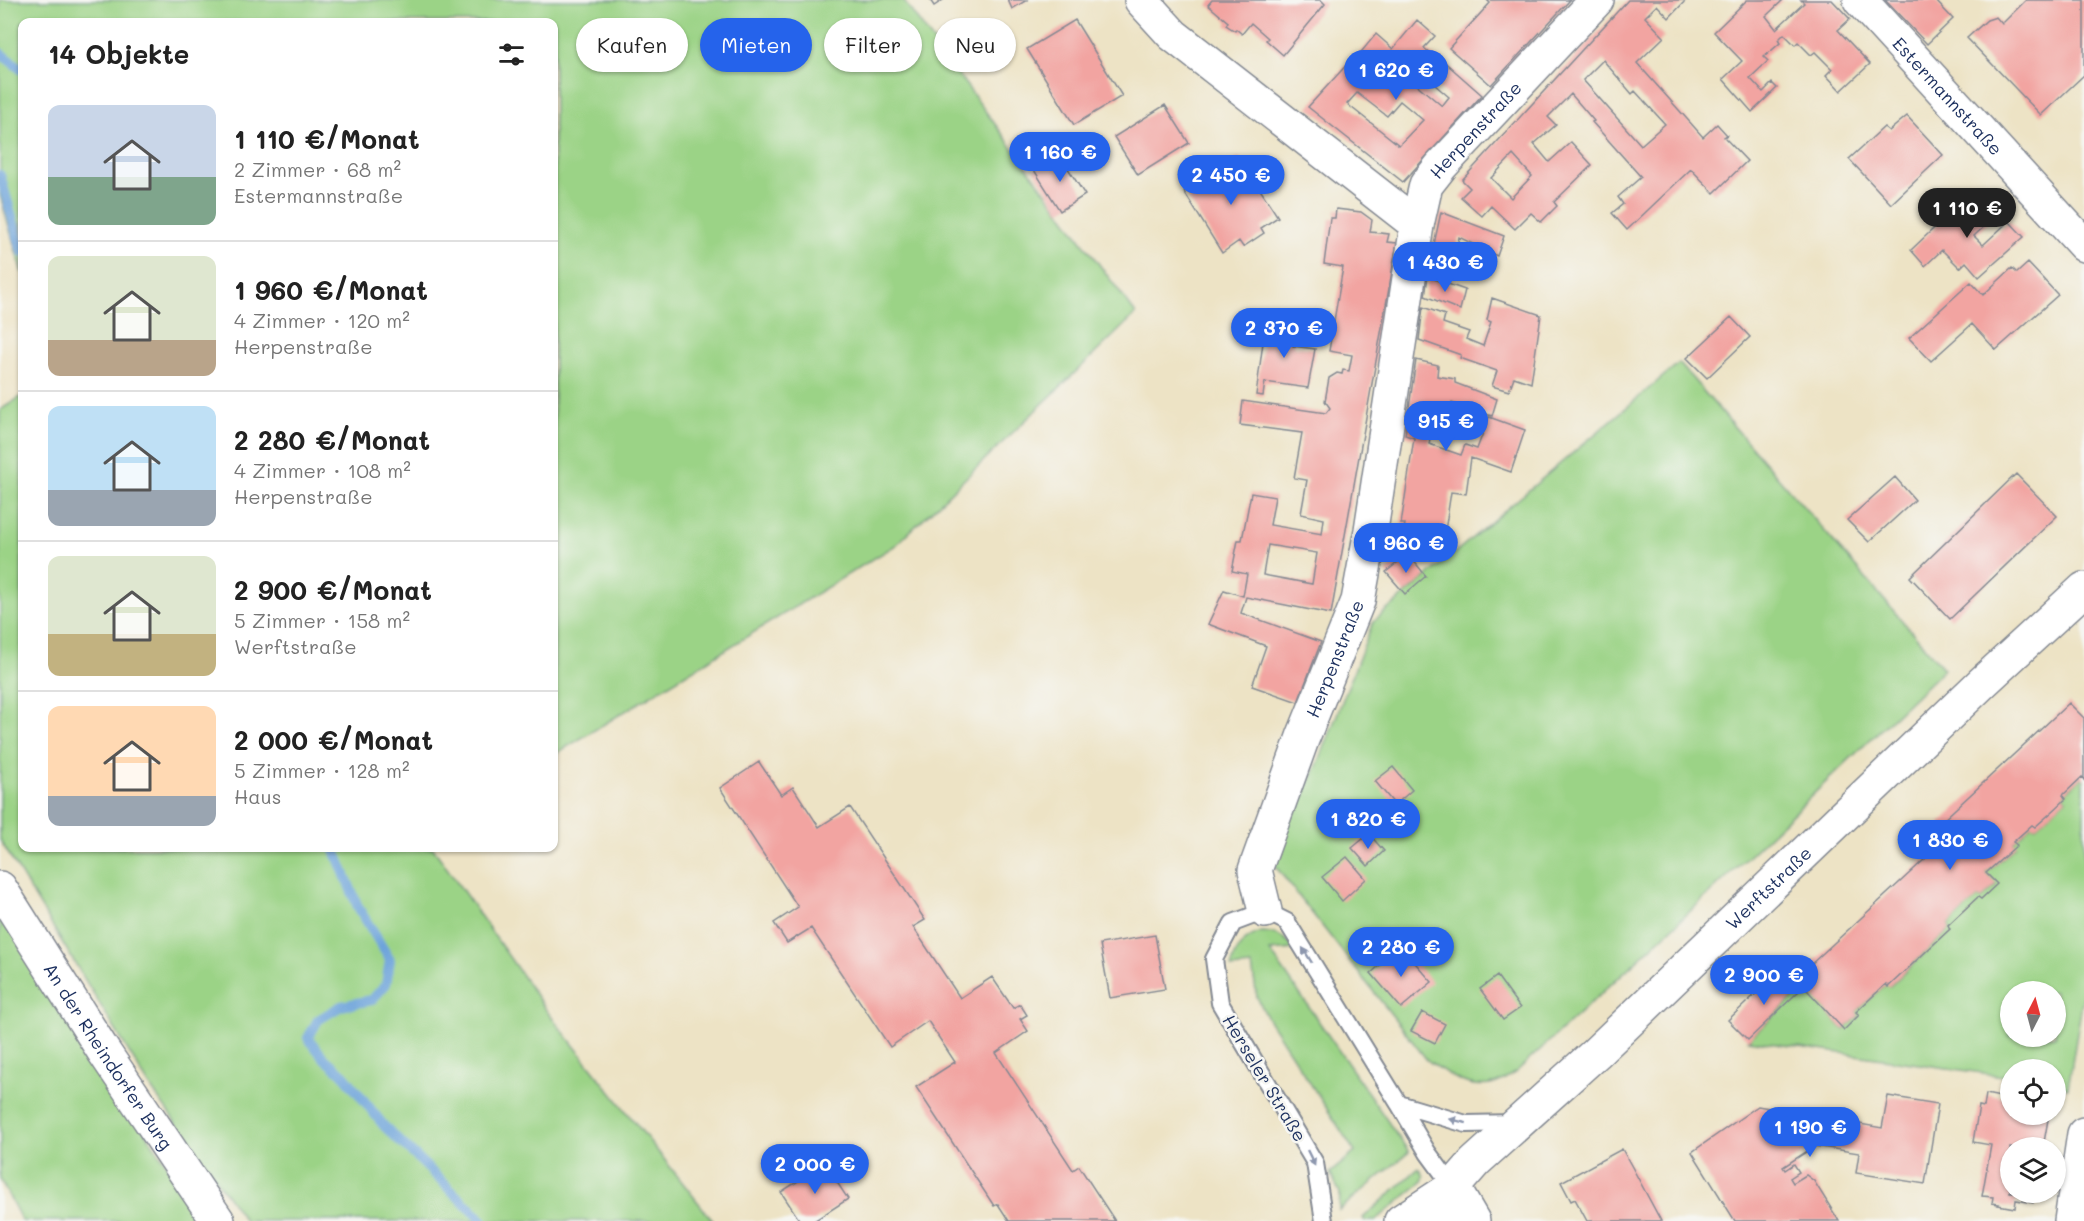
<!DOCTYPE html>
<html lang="de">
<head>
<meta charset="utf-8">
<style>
	:root { --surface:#fff; --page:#f6f6f6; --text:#222; --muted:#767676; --line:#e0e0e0; --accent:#2563eb }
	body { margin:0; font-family:Mali,sans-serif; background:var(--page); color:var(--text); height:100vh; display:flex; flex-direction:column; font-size:22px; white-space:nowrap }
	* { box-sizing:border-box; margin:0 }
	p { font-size:20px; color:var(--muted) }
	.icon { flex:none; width:33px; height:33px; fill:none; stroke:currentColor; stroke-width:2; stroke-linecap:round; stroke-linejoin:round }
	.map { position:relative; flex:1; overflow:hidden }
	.drawer { position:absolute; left:18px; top:18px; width:540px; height:834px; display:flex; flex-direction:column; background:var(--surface); border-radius:12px; box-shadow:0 2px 4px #0004 }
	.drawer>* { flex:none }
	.banner { position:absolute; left:576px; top:18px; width:570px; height:54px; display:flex; gap:12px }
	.needle { width:39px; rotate:6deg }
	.fabs { position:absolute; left:2000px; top:981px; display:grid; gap:12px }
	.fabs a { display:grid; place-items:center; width:66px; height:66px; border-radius:50%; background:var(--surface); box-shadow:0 2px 4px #0004; font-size:30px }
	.price { position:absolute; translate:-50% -51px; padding:0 14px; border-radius:21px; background:var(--accent); color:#fff; font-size:20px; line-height:39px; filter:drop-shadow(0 2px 3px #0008) }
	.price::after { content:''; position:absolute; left:50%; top:36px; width:18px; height:14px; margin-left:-9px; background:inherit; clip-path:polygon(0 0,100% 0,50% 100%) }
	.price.on { background:#222; color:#fff }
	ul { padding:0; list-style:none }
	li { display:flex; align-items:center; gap:18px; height:150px; padding:0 30px }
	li+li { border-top:2px solid var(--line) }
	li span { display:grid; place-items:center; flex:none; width:168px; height:120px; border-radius:12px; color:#555 }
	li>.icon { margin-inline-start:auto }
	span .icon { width:72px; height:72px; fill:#fffc; stroke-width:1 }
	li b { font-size:26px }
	h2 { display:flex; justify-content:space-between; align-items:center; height:72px; padding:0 30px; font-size:26px }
	.pill { padding:0 21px; border-radius:27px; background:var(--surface); box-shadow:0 2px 4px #0004; font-size:21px; line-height:54px }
	.pill.on { background:var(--accent); color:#fff }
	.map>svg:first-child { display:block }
</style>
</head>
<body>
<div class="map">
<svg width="2084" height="1221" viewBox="0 0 2084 1221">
	<rect width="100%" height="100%" fill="#f6f6f2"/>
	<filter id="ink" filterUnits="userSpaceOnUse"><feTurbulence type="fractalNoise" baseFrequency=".0167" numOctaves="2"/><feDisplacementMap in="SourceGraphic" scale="12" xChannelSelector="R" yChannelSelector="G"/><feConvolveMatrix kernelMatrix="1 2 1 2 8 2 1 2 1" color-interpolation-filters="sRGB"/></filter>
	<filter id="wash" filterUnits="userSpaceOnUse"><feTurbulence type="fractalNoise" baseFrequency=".008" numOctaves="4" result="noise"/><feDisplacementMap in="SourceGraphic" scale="24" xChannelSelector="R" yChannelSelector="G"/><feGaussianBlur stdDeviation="1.35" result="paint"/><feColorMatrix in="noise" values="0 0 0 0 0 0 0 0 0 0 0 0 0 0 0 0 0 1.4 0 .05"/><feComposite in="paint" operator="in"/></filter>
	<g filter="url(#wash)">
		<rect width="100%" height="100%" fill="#ede3c5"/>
		<path fill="#9bd386" stroke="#5b8172" stroke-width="1.5" fill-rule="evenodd" d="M0,0H903L1136,314L896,545L554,755V22H22V273L0,195Z
			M1679,363L1944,669L1711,892L1516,1072C1509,1076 1502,1082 1494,1084C1469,1091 1447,1074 1427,1060L1269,858L1291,800L1309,783L1319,761L1373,622Z
			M22,396V848H433L549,1014L713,1221H245L149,1085L0,840V410Z
			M2082,777L2084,780V991L2068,1088L2055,1086V1070H2010V1077L1748,1040L1805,987L1844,1030L1859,1016L1856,1012L1886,984L1889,987L1950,929L1948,925L1978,897L1981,899L1997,885L1986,873L2016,846L2013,842L2032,825L2035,827L2066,799L2063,795ZM2010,992H2055V1036H2010Z
			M0,912L204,1221H22L0,1179Z
			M1262,932C1277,933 1285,937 1295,949L1270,951L1409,1152L1339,1210L1340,1193L1330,1173L1355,1152L1267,1017L1257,997L1252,966L1231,968C1235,950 1243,937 1262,932Z
			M1419,1168L1424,1176L1422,1182L1375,1221H1365L1363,1218Z"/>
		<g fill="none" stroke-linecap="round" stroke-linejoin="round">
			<path stroke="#6ca3da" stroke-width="10" d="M0,53L22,70
				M0,175L22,252
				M334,848L358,907L390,960L386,984L372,1000L341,1006L318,1020L308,1038L324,1058L344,1075L384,1126L483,1221"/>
		</g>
		<g id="blocks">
			<path fill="#f2a4a1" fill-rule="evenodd" d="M930,0H943L934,6Z
				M1008,0H1027L1012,9Z
				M1212,0H1321L1325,4L1283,55L1266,40L1268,38L1251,23L1242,34L1236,29L1235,31L1226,25L1228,22L1208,5Z
				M1487,0H1570L1491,85L1449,48L1490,3Z
				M1628,0H1686L1669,18L1657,5L1645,17L1664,37L1637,63L1703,137L1717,124L1727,135L1724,137L1747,161L1714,193L1691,169L1627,230L1612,213L1623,204L1618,197L1641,177L1592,122L1594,121L1571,94L1548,117L1556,125L1534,144L1549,162L1571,142L1592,165L1554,202L1557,206L1541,222L1531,213L1515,229L1491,206L1482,216L1461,197L1470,188L1462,180ZM1603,60L1632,94L1635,91L1665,124L1641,145L1583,80ZM1513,155L1532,176L1511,198L1491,178Z
				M1747,0H1783L1766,16L1776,29L1804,3L1801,0H1832L1850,19L1838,30L1870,64L1841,91L1826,75L1832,69L1815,52L1811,55L1798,42L1795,45L1784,34L1778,40L1780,43L1764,57L1768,61L1750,78L1763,92L1772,83L1777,88L1752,112L1723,79L1742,61L1714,32Z
				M1885,0H1935L1953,19L1927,44Z
				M2026,0H2084V75L2041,115L1967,38L1987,20L1996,17L2002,24Z
				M1075,20L1122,96L1074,125L1027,49Z
				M1417,20L1435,36L1424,48L1438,60L1440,58L1482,95L1403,182L1308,107L1351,60L1353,62L1376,34L1393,49ZM1397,52L1449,97L1442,106L1389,61ZM1357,93L1387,116L1400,101L1423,120L1399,145L1347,104Z
				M1165,105L1189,143L1138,175L1114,137Z
				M1907,116L1943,155L1891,204L1849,159L1884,127L1889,131Z
				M1059,154L1085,195L1060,211L1034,170Z
				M1239,157L1278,217L1261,228L1264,233L1243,247L1239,241L1222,253L1184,192Z
				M1969,195L1992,219L1974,236L1983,245L2009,221L2024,237L1979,277L1966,262L1960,268L1942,250L1925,266L1911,250Z
				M1336,209L1361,212L1372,220L1370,232L1389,234L1387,242L1397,243L1331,614L1246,597L1241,613L1321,642L1298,702L1252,686L1266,646L1208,624L1224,590L1243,596L1247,574L1232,571L1238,540H1242L1251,493L1275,497L1270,525L1322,534L1324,519L1301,514L1307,480L1294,478L1302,433L1240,425L1243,401L1326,413L1330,408L1325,401L1329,378L1337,373L1342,374L1343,370L1349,371L1352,355L1329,351L1343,267L1324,264L1330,218H1335ZM1268,545L1317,553L1312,584L1263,575Z
				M1441,212L1504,236L1497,256L1459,237L1453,264L1431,258Z
				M2028,263L2058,295L1996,350L1972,324L1931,361L1909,338L1971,282L1983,295L2012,268L2017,273Z
				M1428,277L1465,290L1460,310L1425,296Z
				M1492,298L1541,315L1531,383L1514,377L1509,391L1492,386L1497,371L1460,358L1461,355L1419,340L1423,307L1445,315L1443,323L1469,332L1466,339L1483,346L1491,322L1487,320Z
				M1299,313L1293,346L1315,349L1308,388L1265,382L1263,396L1256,395L1264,335Z
				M1731,317L1750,337L1707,378L1687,358Z
				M1416,360L1438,365L1437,376L1455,379V383L1497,399L1492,416L1452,403V405L1466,409L1462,426L1433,421L1429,444L1461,455L1465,445L1477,449L1489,417L1525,430L1511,472L1471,458L1466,494L1451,492L1445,531L1438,530L1435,550L1401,544L1405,524H1401L1414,438L1405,435Z
				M2016,474L2057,516L1950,619L1910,577Z
				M1895,477L1915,500L1869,542L1847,520Z
				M1408,554L1426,576L1405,594L1386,572Z
				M2069,703L2084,718V780L2082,777L2063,795L2066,799L2052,812L2035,827L2032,825L2013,842L2017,845L1986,873L1997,884L1981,899L1978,897L1948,925L1950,929L1888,987L1886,984L1856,1012L1859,1015L1844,1030L1796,978L1951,835L1940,823Z
				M759,762L781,795L793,787L819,827L850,807L925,920L913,927L960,998L992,977L1013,1008L1020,1004L1027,1015L1020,1019L1028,1031L996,1053L1073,1170L1079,1166L1115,1221H1009L998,1204L994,1206L916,1087L955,1062L928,1021L890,1047L811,928L787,943L774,923L798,907L720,788Z
				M1393,767L1412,790L1395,805L1375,781Z
				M1369,834L1384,851L1368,866L1352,848Z
				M1347,857L1366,879L1342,901L1322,877Z
				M1155,935L1165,989L1110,998L1100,944Z
				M1401,947L1432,982L1401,1008L1371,973Z
				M1780,971L1799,991L1748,1040L1728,1020Z
				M1497,976L1520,1008L1503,1020L1480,989Z
				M1422,1012L1445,1024L1435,1043L1411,1031Z
				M1986,1094L2010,1099V1114H2049L2043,1148H2010V1192H2035L2033,1203L2016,1200L2015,1208L1998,1205L1999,1204L1992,1203L1993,1197L1982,1196L1991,1145L1973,1142L1979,1106L1984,1107Z
				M1888,1096L1938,1104L1925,1184L1856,1173L1859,1153L1815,1146L1783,1167L1785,1170L1794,1164L1799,1172L1790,1178L1793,1183L1806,1175L1814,1181L1839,1221H1735L1692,1152L1758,1106L1882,1128Z
				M1622,1149L1632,1167L1661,1221H1587L1575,1199L1571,1201L1561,1182Z
				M825,1164L848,1199L814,1221H800L781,1192Z"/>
		</g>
	</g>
	<g filter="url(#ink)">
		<use href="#blocks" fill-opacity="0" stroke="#848992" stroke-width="1.5"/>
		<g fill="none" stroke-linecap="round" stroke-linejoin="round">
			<defs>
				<path id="service" d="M1399,1104L1428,1153L1453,1187
					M1324,1221L1315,1163L1220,1003L1214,959L1233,923L1265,911L1287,922L1399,1104L1466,1124L1516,1123"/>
				<g id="minor">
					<path d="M1141,0L1173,35L1417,225"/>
					<path id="s1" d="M1860,0L2084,245"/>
					<path id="s2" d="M0,888L104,1052L218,1221"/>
					<path id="s3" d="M1265,911L1255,870L1303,737L1358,601L1371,530L1417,225L1426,185L1441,166L1597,0"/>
					<path d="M2071,1221L2084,1134"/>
				</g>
				<g id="tertiary">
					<path d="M1453,1187L1473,1221"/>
					<path d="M1401,1221L1453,1187"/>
					<path id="s4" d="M1441,1221L1453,1187L1475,1162L1596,1053L1982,683L2084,589"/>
				</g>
			</defs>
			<use href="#service" stroke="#848992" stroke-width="20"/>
			<use href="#minor" stroke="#848992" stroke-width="36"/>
			<use href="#tertiary" stroke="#848992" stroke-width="36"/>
			<use href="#service" stroke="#fff" stroke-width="16"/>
			<use href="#minor" stroke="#fff" stroke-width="33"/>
			<use href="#tertiary" stroke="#fff" stroke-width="33"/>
		</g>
		<defs><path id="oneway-solid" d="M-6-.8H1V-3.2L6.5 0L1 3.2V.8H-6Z" transform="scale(1.5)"/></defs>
		<g fill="#8d97ae">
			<use href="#oneway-solid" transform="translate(1307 955) rotate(-122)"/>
			<use href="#oneway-solid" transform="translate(1458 1121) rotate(-166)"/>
			<use href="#oneway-solid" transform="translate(1311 1158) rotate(64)"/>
		</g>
	</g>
	<g text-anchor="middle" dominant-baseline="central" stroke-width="5" stroke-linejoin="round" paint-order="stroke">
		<g font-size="18" fill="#1b2f5e" stroke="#f6f6f2">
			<text stroke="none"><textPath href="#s1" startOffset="130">Estermannstraße</textPath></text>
			<text stroke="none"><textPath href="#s3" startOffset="826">Herpenstraße</textPath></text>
			<text stroke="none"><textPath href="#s3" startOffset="268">Herpenstraße</textPath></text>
			<text stroke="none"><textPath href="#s4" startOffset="471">Werftstraße</textPath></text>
			<text stroke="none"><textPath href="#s2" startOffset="200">An der Rheindorfer Burg</textPath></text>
			<text transform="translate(1265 1078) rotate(59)">Herseler Straße</text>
		</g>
	</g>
</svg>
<div class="fabs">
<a><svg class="needle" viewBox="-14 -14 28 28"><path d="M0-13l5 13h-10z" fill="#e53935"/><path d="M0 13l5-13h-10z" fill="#767676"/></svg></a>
<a><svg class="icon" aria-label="locate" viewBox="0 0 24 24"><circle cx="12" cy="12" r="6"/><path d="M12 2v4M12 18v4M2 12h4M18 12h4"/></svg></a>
<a><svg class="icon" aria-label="layers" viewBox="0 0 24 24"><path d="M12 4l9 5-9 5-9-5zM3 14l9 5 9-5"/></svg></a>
</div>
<b class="price" style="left:1396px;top:101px">1 620 €</b>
<b class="price" style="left:1060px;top:183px">1 160 €</b>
<b class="price" style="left:1231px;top:206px">2 450 €</b>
<b class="price on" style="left:1967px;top:239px">1 110 €</b>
<b class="price" style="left:1445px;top:293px">1 430 €</b>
<b class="price" style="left:1284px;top:359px">2 370 €</b>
<b class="price" style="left:1446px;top:452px">915 €</b>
<b class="price" style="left:1406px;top:574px">1 960 €</b>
<b class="price" style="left:1368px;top:850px">1 820 €</b>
<b class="price" style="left:1950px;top:871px">1 830 €</b>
<b class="price" style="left:1401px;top:978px">2 280 €</b>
<b class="price" style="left:1764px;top:1006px">2 900 €</b>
<b class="price" style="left:1810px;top:1158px">1 190 €</b>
<b class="price" style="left:815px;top:1195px">2 000 €</b>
<div class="banner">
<a class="pill">Kaufen</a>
<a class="pill on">Mieten</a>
<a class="pill">Filter</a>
<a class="pill">Neu</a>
</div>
<section class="drawer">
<h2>14 Objekte<svg class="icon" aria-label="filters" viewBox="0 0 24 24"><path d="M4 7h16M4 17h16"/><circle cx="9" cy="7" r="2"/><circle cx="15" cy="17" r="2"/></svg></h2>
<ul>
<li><span style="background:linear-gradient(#c9d6e8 60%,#7fa58c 0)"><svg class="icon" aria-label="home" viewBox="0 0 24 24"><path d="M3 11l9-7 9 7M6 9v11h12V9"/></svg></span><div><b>1 110 €/Monat</b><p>2 Zimmer · 68 m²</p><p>Estermannstraße</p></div></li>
<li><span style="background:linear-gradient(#dfe7d0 70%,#b9a48a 0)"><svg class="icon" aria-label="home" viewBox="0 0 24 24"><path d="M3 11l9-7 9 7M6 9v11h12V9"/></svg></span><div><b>1 960 €/Monat</b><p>4 Zimmer · 120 m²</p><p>Herpenstraße</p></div></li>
<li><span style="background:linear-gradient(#bfe0f5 70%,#9aa5b1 0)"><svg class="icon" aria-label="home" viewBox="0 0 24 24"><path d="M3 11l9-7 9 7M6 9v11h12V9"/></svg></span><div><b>2 280 €/Monat</b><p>4 Zimmer · 108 m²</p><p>Herpenstraße</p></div></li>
<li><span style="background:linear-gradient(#dfe7d0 65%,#c2b280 0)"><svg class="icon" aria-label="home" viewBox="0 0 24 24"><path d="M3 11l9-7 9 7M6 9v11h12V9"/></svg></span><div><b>2 900 €/Monat</b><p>5 Zimmer · 158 m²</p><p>Werftstraße</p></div></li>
<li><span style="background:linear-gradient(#ffd9b3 75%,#9aa5b1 0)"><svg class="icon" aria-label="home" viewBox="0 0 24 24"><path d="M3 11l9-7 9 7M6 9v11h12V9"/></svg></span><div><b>2 000 €/Monat</b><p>5 Zimmer · 128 m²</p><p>Haus</p></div></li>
</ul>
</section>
</div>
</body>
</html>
